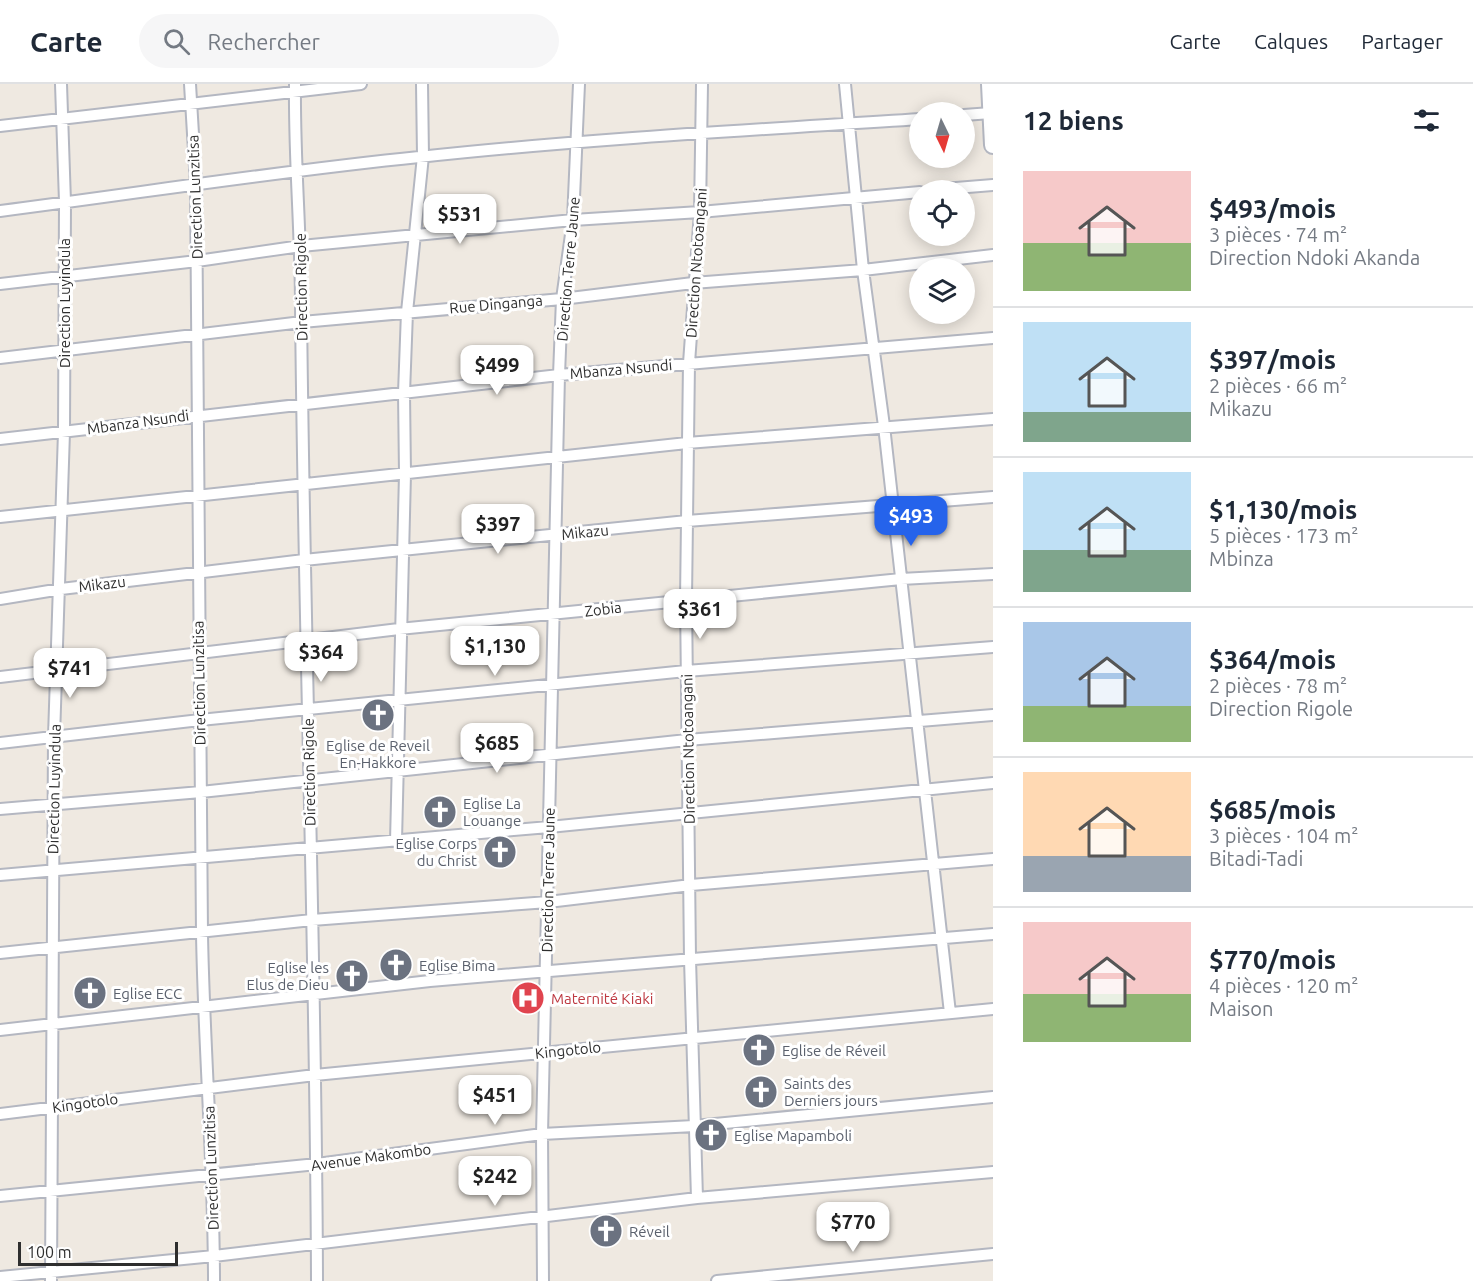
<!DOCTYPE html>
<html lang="fr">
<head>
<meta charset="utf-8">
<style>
	:root { --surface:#fff; --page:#f6f6f7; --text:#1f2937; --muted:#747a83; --line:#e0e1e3; --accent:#2563eb }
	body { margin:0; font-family:Ubuntu,sans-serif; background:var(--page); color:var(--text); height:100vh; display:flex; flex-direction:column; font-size:22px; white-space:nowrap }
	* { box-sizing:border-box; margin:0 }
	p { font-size:20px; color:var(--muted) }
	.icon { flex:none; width:33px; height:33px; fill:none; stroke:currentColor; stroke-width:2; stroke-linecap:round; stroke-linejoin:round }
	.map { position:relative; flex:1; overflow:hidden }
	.sheet { display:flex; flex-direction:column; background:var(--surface); width:480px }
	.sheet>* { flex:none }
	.needle { width:39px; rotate:175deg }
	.fabs { position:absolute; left:909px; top:18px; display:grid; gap:12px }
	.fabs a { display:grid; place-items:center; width:66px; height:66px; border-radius:50%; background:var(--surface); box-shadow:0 3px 15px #0003; font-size:30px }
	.scale { position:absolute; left:18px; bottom:15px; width:160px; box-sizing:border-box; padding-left:6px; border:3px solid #2e2e2e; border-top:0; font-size:16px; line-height:21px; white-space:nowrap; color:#2e2e2e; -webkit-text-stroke:4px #fff; paint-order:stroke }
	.price { position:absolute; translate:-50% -51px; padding:0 14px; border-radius:12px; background:#fff; color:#222; font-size:20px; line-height:39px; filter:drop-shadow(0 2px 3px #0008) }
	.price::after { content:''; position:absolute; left:50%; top:36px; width:18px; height:14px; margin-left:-9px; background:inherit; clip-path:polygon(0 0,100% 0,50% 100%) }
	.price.on { background:var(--accent); color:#fff }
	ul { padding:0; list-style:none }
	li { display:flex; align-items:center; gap:18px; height:150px; padding:0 30px }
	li+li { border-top:2px solid var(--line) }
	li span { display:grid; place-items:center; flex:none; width:168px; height:120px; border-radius:0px; color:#555 }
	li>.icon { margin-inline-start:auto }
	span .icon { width:72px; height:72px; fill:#fffc; stroke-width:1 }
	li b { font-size:26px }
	h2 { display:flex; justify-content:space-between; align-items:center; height:72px; padding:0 30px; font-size:26px }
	header { display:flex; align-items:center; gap:36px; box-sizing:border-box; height:84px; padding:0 30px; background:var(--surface); border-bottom:2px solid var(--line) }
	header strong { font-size:28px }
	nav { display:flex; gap:33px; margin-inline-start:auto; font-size:21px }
	.search { width:420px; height:54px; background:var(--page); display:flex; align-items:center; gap:15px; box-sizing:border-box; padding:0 21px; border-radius:33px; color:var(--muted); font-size:22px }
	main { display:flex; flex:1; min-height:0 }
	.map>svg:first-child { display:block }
</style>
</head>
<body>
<header>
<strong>Carte</strong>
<div class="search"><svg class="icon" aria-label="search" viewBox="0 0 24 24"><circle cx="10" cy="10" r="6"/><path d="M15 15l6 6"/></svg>Rechercher</div>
<nav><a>Carte</a><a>Calques</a><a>Partager</a></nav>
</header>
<main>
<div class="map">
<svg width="993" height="1197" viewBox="0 0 993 1197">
	<rect width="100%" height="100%" fill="#efe9e1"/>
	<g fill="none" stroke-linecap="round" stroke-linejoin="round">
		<defs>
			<path id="street" d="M190,0L196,100C199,350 199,600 202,850C204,966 214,1081 214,1197
				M295,0C294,74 301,148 301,222C304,547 316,872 317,1197
				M845,0L863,186L884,342L950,929
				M964,31L991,29
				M0,42L361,0
				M931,106L993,101
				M0,127C140,109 279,87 419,73C585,55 753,46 920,35
				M0,200L197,177L301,162L573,136L700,128L920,108
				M0,274L302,238L562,215L693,199L863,186L993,171
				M0,355L559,291L993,254
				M0,433L687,359L993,335
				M0,515L61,505L304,476L687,437L993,413
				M0,593L399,545L901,495L993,490
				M0,659L200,636L686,587L993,563
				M0,725L201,708L687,656L993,631
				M396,757L405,390L404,309L407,228L423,72L422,0
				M0,791L549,743L993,699
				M0,869L312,836L548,818L691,801L993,775
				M0,946L430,897L993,850
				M0,1030L315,991L993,925
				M0,1112L317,1080L542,1050L694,1042L993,1013
				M697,1114L690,875L686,515L689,279L700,128L702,0
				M0,1193L214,1172L697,1114L993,1088
				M51,1197L54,653L64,348L65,118L61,0
				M543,1197L542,1050L559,291L562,215L573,136L579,0
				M717,1197L993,1170"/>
			<path id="secondary" d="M990,0L993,61"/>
		</defs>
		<use href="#street" stroke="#b4b7c1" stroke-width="14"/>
		<use href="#secondary" stroke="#b4b7c1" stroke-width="20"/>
		<use href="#street" stroke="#fff" stroke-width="10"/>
		<use href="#secondary" stroke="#fff" stroke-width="16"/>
	</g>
	<defs>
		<symbol id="church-disc" viewBox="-11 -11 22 22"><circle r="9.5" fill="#6b7280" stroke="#fff"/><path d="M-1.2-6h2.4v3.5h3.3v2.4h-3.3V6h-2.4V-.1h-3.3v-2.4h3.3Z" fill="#fff"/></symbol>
		<symbol id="hospital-disc" viewBox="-11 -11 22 22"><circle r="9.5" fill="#e0444e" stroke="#fff"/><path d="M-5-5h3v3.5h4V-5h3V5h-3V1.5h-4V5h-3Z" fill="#fff"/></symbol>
	</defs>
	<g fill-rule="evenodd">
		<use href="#church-disc" x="359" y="612" width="38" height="38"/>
		<use href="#church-disc" x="421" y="709" width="38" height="38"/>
		<use href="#church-disc" x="481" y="749" width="38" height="38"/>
		<use href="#church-disc" x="377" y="862" width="38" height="38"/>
		<use href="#church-disc" x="333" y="873" width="38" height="38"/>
		<use href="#church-disc" x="71" y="890" width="38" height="38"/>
		<use href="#hospital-disc" x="509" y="895" width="38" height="38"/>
		<use href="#church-disc" x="740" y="947" width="38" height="38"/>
		<use href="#church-disc" x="742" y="989" width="38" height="38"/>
		<use href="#church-disc" x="692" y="1032" width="38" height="38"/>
		<use href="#church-disc" x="587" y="1128" width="38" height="38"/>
	</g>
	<g text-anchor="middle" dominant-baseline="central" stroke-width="6" stroke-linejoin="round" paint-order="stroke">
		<g font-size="15" fill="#2e2e2e" stroke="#fff">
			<text transform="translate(195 113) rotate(-92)">Direction Lunzitisa</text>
			<text transform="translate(696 179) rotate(-86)">Direction Ntotoangani</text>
			<text transform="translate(568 185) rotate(-85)">Direction Terre Jaune</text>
			<text transform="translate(301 203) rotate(-91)">Direction Rigole</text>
			<text transform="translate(64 219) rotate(-90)">Direction Luyindula</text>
			<text transform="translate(496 220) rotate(-5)">Rue Dinganga</text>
			<text transform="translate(621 285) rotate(-5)">Mbanza Nsundi</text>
			<text transform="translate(138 338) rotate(-8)">Mbanza Nsundi</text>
			<text transform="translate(585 448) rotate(-6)">Mikazu</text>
			<text transform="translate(102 500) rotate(-7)">Mikazu</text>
			<text transform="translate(603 525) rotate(-7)">Zobia</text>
			<text transform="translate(199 599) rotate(-91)">Direction Lunzitisa</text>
			<text transform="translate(688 665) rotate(-91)">Direction Ntotoangani</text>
			<text transform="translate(309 688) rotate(-91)">Direction Rigole</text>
			<text transform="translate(54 705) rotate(-89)">Direction Luyindula</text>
			<text transform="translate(548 796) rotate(-89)">Direction Terre Jaune</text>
			<text transform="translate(568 966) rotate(-6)">Kingotolo</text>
			<text transform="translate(85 1019) rotate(-8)">Kingotolo</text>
			<text transform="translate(371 1073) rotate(-8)">Avenue Makombo</text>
			<text transform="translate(211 1084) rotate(-92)">Direction Lunzitisa</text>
		</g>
		<g font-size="15" fill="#5b616d" stroke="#fff" text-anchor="start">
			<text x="378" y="661" text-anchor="middle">Eglise de Reveil<tspan x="378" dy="17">En-Hakkore</tspan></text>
			<text x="463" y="719">Eglise La<tspan x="463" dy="17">Louange</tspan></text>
			<text x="477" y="759" text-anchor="end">Eglise Corps<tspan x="477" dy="17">du Christ</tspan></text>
			<text x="419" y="881">Eglise Bima</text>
			<text x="329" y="883" text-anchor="end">Eglise les<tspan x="329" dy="17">Elus de Dieu</tspan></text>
			<text x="113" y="909">Eglise ECC</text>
			<text x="782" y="966">Eglise de Réveil</text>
			<text x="784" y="999">Saints des<tspan x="784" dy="17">Derniers jours</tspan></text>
			<text x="734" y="1051">Eglise Mapamboli</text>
			<text x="629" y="1147">Réveil</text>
		</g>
		<g font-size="15" fill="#be3a42" stroke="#fff" text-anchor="start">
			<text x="551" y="914">Maternité Kiaki</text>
		</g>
	</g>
</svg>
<div class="fabs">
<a><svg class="needle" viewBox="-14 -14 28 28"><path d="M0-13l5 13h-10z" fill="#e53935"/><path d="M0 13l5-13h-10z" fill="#747a83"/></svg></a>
<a><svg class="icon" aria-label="locate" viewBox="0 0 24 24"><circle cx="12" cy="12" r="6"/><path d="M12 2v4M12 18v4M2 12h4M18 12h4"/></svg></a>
<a><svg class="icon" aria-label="layers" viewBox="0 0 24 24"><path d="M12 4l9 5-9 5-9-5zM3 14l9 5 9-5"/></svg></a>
</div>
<div class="scale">100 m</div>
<b class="price" style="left:460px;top:161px">$531</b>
<b class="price" style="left:497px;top:312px">$499</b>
<b class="price on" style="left:911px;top:463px">$493</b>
<b class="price" style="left:498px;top:471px">$397</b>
<b class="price" style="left:700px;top:556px">$361</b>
<b class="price" style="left:495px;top:593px">$1,130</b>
<b class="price" style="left:321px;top:599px">$364</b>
<b class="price" style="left:70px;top:615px">$741</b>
<b class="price" style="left:497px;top:690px">$685</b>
<b class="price" style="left:495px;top:1042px">$451</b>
<b class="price" style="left:495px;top:1123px">$242</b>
<b class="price" style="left:853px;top:1169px">$770</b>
</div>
<section class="sheet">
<h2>12 biens<svg class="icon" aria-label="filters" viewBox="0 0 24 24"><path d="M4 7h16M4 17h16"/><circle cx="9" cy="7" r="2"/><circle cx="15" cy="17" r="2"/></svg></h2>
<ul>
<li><span style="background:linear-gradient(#f6c9c9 60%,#8fb573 0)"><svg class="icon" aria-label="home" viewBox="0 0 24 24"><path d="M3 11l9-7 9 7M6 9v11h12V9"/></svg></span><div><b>$493/mois</b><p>3 pièces · 74 m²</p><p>Direction Ndoki Akanda</p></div></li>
<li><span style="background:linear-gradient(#bfe0f5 75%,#7fa58c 0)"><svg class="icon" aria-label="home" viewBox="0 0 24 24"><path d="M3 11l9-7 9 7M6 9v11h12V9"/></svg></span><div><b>$397/mois</b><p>2 pièces · 66 m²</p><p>Mikazu</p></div></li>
<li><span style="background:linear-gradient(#bfe0f5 65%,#7fa58c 0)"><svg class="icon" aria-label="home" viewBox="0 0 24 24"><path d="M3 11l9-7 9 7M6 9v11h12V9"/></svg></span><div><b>$1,130/mois</b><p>5 pièces · 173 m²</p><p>Mbinza</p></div></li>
<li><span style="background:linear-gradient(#a9c7e8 70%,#8fb573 0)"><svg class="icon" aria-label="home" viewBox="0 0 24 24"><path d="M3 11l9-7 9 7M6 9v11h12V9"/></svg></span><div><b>$364/mois</b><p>2 pièces · 78 m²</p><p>Direction Rigole</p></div></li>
<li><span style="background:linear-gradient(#ffd9b3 70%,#9aa5b1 0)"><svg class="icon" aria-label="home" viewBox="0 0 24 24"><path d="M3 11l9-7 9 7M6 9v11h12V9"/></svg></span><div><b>$685/mois</b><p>3 pièces · 104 m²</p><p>Bitadi-Tadi</p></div></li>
<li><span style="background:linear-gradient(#f6c9c9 60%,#8fb573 0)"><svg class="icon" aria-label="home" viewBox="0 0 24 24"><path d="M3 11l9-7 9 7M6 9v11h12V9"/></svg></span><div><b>$770/mois</b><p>4 pièces · 120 m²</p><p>Maison</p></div></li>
</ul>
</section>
</main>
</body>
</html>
